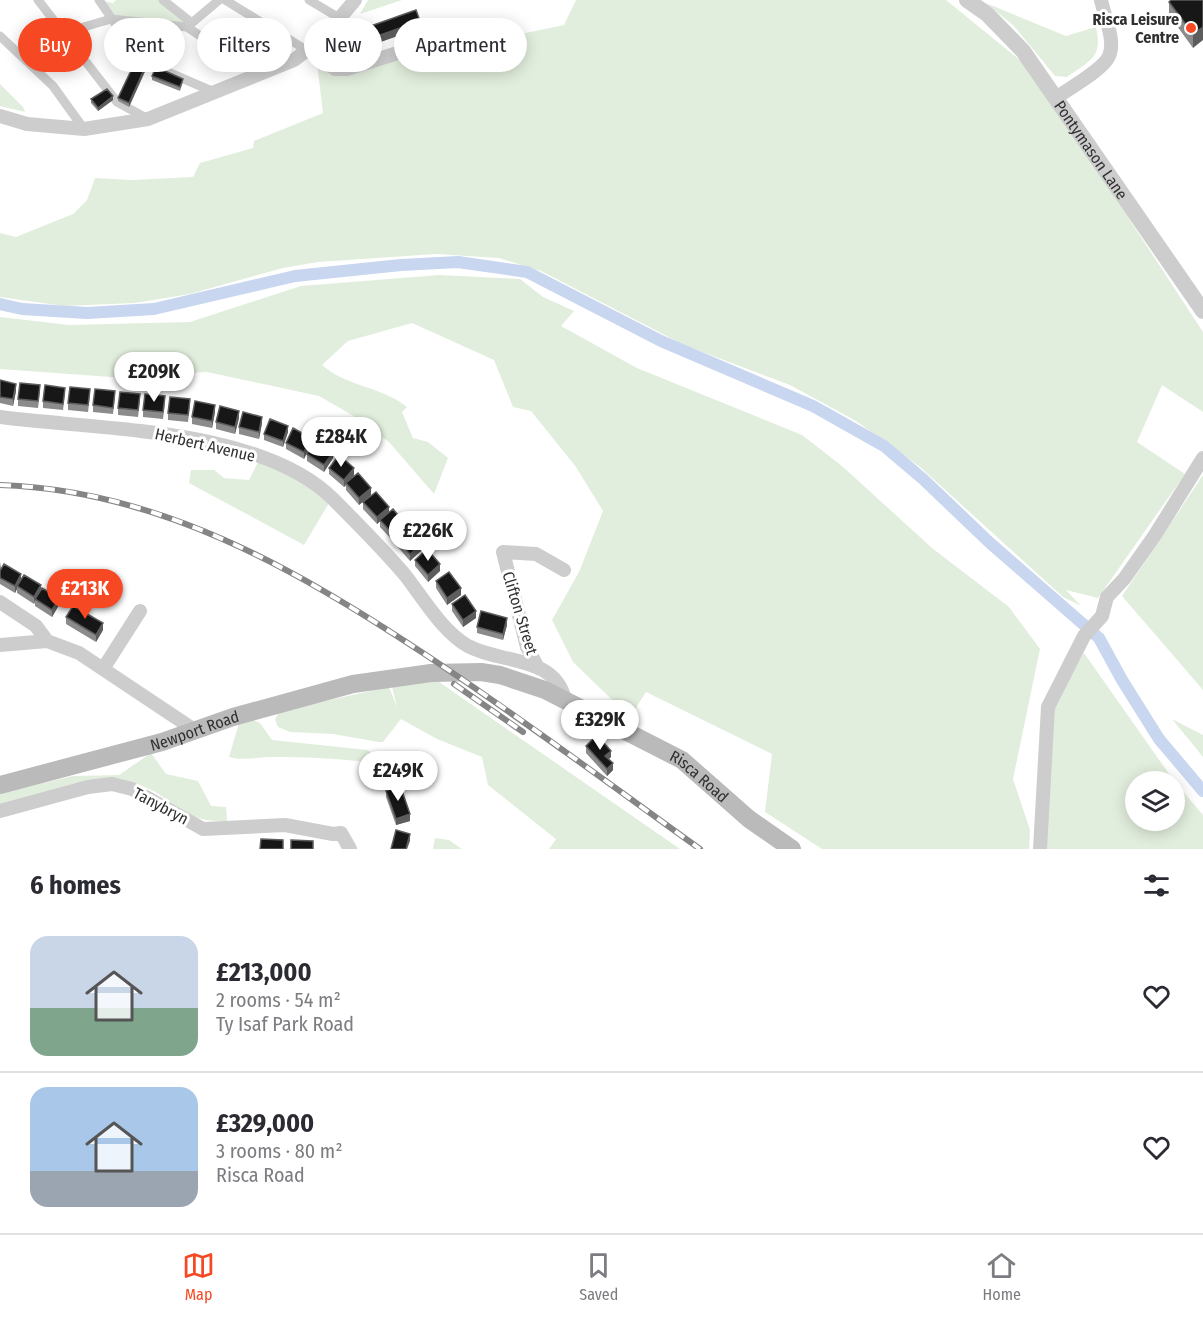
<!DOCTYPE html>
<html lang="en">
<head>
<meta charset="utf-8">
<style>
	:root { --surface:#fff; --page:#f7f7f7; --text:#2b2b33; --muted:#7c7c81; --line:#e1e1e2; --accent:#f64823 }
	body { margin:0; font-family:"Fira Sans Condensed",sans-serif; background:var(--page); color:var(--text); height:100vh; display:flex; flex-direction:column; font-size:22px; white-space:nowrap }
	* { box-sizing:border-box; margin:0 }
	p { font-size:20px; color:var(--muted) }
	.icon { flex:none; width:33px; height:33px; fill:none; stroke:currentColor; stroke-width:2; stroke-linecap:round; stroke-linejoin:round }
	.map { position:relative; height:849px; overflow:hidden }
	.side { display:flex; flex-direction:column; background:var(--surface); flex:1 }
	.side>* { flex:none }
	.hud { position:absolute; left:18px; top:18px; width:600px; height:54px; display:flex; gap:12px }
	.controls { position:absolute; left:1125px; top:771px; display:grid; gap:12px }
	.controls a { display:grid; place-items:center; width:60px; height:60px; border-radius:50%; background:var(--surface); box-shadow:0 3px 15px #0003; font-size:30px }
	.price { position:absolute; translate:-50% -51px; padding:0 14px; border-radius:21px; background:#fff; color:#222; font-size:20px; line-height:39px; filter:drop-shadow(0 2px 3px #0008) }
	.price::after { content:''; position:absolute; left:50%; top:36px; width:18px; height:14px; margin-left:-9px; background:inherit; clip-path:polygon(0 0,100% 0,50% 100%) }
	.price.on { background:var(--accent); color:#fff }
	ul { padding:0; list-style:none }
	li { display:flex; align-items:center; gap:18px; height:150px; padding:0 30px }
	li+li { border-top:2px solid var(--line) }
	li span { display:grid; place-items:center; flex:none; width:168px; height:120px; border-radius:18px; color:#555 }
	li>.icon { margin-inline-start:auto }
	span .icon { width:72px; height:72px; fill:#fffc; stroke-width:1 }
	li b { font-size:26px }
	h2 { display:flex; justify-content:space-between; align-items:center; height:72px; padding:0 30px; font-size:26px }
	.chip { padding:0 21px; border-radius:27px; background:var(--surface); box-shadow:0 3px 15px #0003; font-size:21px; line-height:54px }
	.chip.on { background:var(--accent); color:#fff }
	.menu { display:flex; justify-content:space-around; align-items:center; height:84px; border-top:2px solid var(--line); background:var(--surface); font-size:16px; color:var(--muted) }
	.menu a { display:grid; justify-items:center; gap:3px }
	.menu .on { color:var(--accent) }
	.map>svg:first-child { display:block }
</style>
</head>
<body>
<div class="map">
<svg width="1203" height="849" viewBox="0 0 1203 849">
	<rect width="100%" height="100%" fill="#fff"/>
	<path fill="#e2eedd" d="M99,0L113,3L116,0H163L192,23L158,25L139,59Z
		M368,0H402L360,14Z
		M576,0H946L1021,61L1071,130L1203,332V412L1162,385L1137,442L1185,474L1098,598L1066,590L1081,606L1063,597L920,467L856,421L790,385L684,345L541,271L499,258L436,254L318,262L283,268L190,294L135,303L64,306L0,297V233L16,237L73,214L87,200L95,178L132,180L193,177L200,163L253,148L254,141L323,113L317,63L330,72L404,55L494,47L516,35L564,25Z
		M986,3L1066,36L1096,27C1103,58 1090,60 1067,77L1055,76L1014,26Z
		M341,37L346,40L351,59L348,62L334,59L330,54V47Z
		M0,84L23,107L25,112L0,106Z
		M439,275L520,279L543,297L574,311L561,326L637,368L802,435L842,466L932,548L1009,607L1040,649L1013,779L1030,830L1029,849H822L765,812L772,754L646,692L630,717L573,662L552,620L579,572L603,511L576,467L531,411L513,407L494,360L412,323L348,341L322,365C347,387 381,386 407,407L402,412L413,438L428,442L448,458L434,494L389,442L352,415L319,396L207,372L111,377L0,369V317L69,325L190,322L301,286Z
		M259,460L293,474L329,503L304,545L189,483L191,470H214L224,478L249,480Z
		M1203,475V690L1122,596Z
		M1084,653L1174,781L1136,782V820H1174L1175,782L1203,815V849H1040L1048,708Z
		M429,675L680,849H549L556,839L488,785L482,757L437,739L401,719L383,742H379L333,734L290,732L278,727L275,720L279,711L389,687L397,707L392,687Z
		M1172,719L1203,735V757Z
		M253,720L260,723L272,740L368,750L372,755V763C338,758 305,757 272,757C257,757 243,761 229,757L239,723Z
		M151,753L166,774L198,781L211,806L226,807L227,821C176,823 175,795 136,784C128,781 116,783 108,784C69,785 36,793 0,807V793L73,776L119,775Z
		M435,838L449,840L462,849H433Z"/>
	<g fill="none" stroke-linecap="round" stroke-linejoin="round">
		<path stroke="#c8d6f0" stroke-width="12" d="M0,304L22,309L87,313L154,309L295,276L401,265L458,262L527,272L661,341L813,406L884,446L923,479L990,543L1099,638L1122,680L1159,739L1203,791"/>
		<path stroke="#cdcdcd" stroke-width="9" d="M38,0L117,102L148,119
			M99,0L140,60L214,92
			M163,0L192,23
			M225,0L308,51
			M309,0L341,19
			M187,27L258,75
			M0,36L53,86L84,129
			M19,54L63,33L111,19L187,27L219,0"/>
		<path stroke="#cdcdcd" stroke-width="14" d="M308,51L335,69H347L404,51L482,34
			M1057,97C1070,88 1104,69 1109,56C1116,41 1104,15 1101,0
			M0,116L27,124L84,129L148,119L294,60L324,37L355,0
			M0,417C97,430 261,427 333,499C358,524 383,549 405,575C423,598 442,631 468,646C501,664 555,655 565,700
			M0,602L36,626L47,641L79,653L193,729
			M0,645L47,641
			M538,668L527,647L503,552L536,554L564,570
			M103,669L140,611
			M0,811L88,787L112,784L132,789L203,829L285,825L333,834L341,833L350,849
			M1040,849L1048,707L1084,636L1102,616L1107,597L1124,579L1155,535L1203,458"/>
		<path stroke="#cdcdcd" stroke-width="16" id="s1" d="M967,0L987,14L1023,51L1203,311"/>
		<path stroke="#bababa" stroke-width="18" id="s2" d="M0,785L162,742L233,717L353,684L431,673L481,672L500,675L545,690L682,760L749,819L792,849"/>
		<defs>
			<path id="rail" d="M0,485C158,490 294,568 423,653C517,715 608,783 700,849
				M454,684L523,732"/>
		</defs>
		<use href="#rail" stroke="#858585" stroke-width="6"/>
		<use href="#rail" stroke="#fff" stroke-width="4" stroke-dasharray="11" stroke-linecap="butt"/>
	</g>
	<path fill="#8b8b8b" d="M1203,0L1193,48L1169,15V2Z
		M420,28L355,51L351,40V33Z
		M147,67L129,107L118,101V98Z
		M152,76L183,82L180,91L152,80Z
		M91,99L113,100L98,111L91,103Z
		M0,380L16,391L13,406L0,403Z
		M40,392L38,408L18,406V399Z
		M65,394L63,410L43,408V401Z
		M90,396L88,412L68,410V403Z
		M115,398L113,414L93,412V405Z
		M140,401L138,417L118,415V408Z
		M165,403L163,419L143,417V410Z
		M190,406L188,422L168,420V413Z
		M215,412L212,428L192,424V417Z
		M239,418L235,434L216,429V422Z
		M262,423L259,439L239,434V427Z
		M288,432L283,447L264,440V434Z
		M286,443L311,444L304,459L286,449Z
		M307,454L333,458L324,472L307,461Z
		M329,468L354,475L353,477L371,495L359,505L346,490V486L344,487L329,474Z
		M363,502L389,513L422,550L410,561L397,546V539L394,542L380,527V521L377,524L363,509Z
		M415,560L440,571L428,582L415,566Z
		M0,562L1,568L41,589L59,605L52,617L35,606V602L34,604L17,593V589L15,593L0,584Z
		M436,581L461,595L447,605L436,588Z
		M452,604L476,618L463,627L452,611Z
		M66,617L103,630L96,642L66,624Z
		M507,625L503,640L477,633V627Z
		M586,746L611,757L609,759L613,770L607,776L586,753Z
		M386,791L410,821L396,825L386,797Z"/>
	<path fill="#5d5d5d" d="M420,21V28L355,51V44Z
		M1203,27V40L1193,48V34Z
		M147,63V67L129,107V103Z
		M113,96V100L98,111V108Z
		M16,384V391L13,406V399Z
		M215,405V412L212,428V421Z
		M239,411V418L235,434V427Z
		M262,417V423L259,439V432Z
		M288,426V432L283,447V441Z
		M311,438V444L304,459V452Z
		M333,452V458L324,472V465Z
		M354,468V475L347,484L346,483L344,487V480Z
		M371,488V495L359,505V498Z
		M389,507V514L377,524V517Z
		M406,525V531L394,542V535Z
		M422,544V550L410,561V554Z
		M440,564V571L428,582V575Z
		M21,574V581L17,586V589L15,593V586Z
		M41,585V592L35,599L34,604V597Z
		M461,588V595L447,605V598Z
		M59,598V605L52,617V610Z
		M476,611V618L463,627V620Z
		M507,618V625L503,640V634Z
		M103,623V630L96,642V635Z
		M611,751V757L605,762V756Z
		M613,763V770L607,776V769Z
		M410,814V821L396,825V819Z
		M410,834V841L407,849H406Z"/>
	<path fill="#171717" stroke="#5d5d5d" stroke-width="1.5" d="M1171,0H1203V27L1193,34L1169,2Z
		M416,10L420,21L355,44L351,33Z
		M137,58L147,63L129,103L118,98Z
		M156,67L183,79L180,87L152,76Z
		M107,89L113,96L98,108L91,99Z
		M0,380L16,384L13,399L0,397Z
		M20,383L40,385L38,401L18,399Z
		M45,385L65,388L63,404L43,401Z
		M70,387L90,389L88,405L68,403Z
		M95,389L115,391L113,408L93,405Z
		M120,392L140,394L138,410L118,408Z
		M145,394L165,396L163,412L143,410Z
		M170,397L190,399L188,415L168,413Z
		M195,401L215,405L212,421L192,417Z
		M220,406L239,411L235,427L216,422Z
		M243,412L262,417L259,432L239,427Z
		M270,419L288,426L283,441L264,434Z
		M293,428L311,438L304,452L286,443Z
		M316,441L333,452L324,465L307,454Z
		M339,455L354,468L344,480L329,468Z
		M358,473L371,488L359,498L346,483Z
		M376,492L389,507L377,517L363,502Z
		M393,509L406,525L394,535L380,520Z
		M409,528L422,544L410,554L397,539Z
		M427,549L440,564L428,575L415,560Z
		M4,564L21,574L15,586L0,578V571Z
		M449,572L461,588L447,598L436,581Z
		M24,575L41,585L34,597L17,586Z
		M42,588L59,598L52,610L35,599Z
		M465,595L476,611L463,620L452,604Z
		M73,606L103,623L96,635L66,617Z
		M481,611L507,618L503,634L477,627Z
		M597,735L611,751L605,756L613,763L607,769L586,746Z
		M400,785L410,814L396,819L386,791Z
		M396,830L410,834L406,849H391Z
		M261,839L283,840V849H260Z
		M291,840L313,841V849H291Z"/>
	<circle fill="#f64823" stroke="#fff" stroke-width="2" cx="1191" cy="28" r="6"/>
	<g text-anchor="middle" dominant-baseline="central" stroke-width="6" stroke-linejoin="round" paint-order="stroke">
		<g font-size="16" font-weight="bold" fill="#303030" stroke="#fff" text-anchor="end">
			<text x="1179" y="19">Risca Leisure<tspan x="1179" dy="18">Centre</tspan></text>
		</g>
		<g font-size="16" fill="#303030" stroke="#fff">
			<text stroke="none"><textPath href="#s1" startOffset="196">Pontymason Lane</textPath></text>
			<text transform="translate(205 445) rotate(13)">Herbert Avenue</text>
			<text transform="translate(520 613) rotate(73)">Clifton Street</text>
			<text stroke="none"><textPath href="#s2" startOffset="202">Newport Road</textPath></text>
			<text stroke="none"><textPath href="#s2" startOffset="740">Risca Road</textPath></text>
			<text transform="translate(161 806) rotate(28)">Tanybryn</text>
		</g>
	</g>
</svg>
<div class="controls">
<a><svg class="icon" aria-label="layers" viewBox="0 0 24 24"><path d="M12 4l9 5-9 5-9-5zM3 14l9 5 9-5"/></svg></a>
</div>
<b class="price" style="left:154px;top:403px">£209K</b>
<b class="price" style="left:341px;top:468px">£284K</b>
<b class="price" style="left:428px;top:562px">£226K</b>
<b class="price on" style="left:85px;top:620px">£213K</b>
<b class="price" style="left:600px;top:751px">£329K</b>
<b class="price" style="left:398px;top:802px">£249K</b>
<div class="hud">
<a class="chip on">Buy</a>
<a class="chip">Rent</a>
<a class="chip">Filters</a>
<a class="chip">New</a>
<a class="chip">Apartment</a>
</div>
</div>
<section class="side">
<h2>6 homes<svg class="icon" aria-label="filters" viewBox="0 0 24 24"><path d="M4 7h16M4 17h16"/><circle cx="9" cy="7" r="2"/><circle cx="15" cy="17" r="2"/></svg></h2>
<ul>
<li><span style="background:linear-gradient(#c9d6e8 60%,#7fa58c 0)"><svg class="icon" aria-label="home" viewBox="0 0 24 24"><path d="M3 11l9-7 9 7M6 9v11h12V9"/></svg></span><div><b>£213,000</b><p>2 rooms · 54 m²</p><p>Ty Isaf Park Road</p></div><svg class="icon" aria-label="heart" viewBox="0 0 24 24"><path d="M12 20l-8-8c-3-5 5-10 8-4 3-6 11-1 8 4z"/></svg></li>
<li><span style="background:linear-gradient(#a9c7e8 70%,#9aa5b1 0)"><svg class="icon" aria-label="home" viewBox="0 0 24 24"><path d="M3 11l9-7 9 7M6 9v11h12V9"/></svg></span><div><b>£329,000</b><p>3 rooms · 80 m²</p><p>Risca Road</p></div><svg class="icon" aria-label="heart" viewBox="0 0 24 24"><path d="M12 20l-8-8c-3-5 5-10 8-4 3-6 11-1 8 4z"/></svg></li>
</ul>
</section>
<nav class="menu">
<a class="on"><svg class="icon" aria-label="map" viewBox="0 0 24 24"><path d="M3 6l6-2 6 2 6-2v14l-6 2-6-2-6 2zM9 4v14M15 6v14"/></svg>Map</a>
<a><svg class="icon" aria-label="saved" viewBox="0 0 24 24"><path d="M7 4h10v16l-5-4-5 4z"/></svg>Saved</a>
<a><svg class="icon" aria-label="home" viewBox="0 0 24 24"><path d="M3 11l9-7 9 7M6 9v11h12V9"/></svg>Home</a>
</nav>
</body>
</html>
